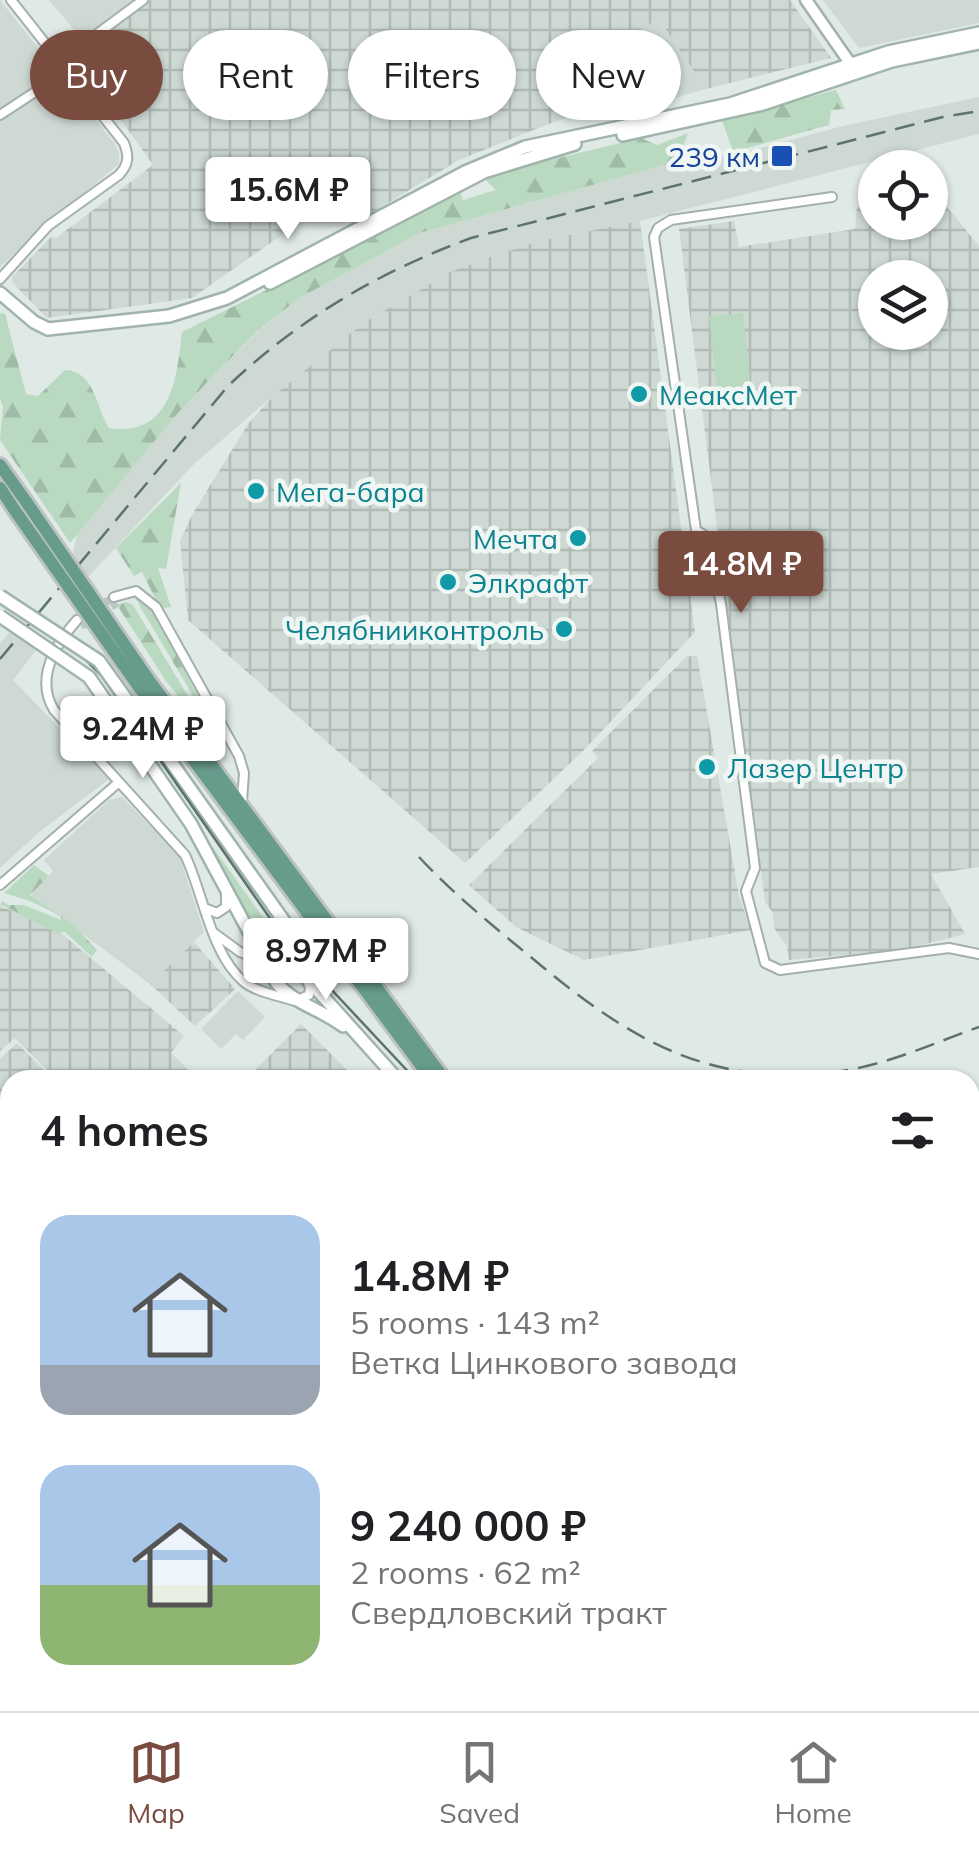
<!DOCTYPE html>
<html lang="en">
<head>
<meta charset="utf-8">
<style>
	:root { --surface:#fff; --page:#f6f6f6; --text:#202124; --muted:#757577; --line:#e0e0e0; --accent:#7a4b3f }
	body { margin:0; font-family:Mulish,sans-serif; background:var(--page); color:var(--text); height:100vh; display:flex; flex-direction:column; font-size:38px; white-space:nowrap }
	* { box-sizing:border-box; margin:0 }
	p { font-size:32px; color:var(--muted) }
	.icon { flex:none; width:55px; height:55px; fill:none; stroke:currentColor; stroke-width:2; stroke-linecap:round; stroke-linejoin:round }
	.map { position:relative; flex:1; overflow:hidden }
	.side { position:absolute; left:0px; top:1070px; width:980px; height:642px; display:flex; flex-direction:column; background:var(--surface); border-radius:30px 30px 0 0; box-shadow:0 2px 8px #0004 }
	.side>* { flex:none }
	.hud { position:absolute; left:30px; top:30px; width:920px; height:90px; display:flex; gap:20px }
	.controls { position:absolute; left:858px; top:150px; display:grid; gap:20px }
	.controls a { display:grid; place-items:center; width:90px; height:90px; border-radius:50%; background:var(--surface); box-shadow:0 2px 8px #0004; font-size:50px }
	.price { position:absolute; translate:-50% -85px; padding:0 22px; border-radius:10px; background:#fff; color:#222; font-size:32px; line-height:65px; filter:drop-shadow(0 2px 5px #0008) }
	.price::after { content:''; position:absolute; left:50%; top:60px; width:30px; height:22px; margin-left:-15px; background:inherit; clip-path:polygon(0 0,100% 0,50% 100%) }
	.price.active { background:var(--accent); color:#fff }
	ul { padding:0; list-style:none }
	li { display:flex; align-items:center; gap:30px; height:250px; padding:0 40px }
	li span { display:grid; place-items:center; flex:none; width:280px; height:200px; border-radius:30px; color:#555 }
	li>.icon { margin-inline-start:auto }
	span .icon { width:120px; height:120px; fill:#fffc; stroke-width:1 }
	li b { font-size:42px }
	h2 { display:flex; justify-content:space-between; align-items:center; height:120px; padding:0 40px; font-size:42px }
	.pill { padding:0 35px; border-radius:45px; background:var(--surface); box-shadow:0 2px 8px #0004; font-size:35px; line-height:90px }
	.pill.active { background:var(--accent); color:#fff }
	.dock { display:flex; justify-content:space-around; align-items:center; height:140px; border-top:2px solid var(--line); background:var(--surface); font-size:28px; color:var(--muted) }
	.dock a { display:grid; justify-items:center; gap:5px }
	.dock .active { color:var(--accent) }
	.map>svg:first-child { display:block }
</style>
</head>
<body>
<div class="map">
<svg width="979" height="1711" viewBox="0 0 979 1711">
	<defs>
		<pattern id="industrial-grid" width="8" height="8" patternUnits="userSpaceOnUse" patternTransform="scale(2.5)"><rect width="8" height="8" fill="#ced9d4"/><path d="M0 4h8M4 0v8" fill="none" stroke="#b1bbb6"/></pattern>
		<pattern id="forest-firs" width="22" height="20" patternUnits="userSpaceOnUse" patternTransform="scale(2.5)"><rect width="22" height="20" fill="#bad9c1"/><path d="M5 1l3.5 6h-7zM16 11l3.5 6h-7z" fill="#a0bba6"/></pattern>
		<pattern id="wetland-marsh" width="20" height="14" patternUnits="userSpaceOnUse" patternTransform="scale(2.5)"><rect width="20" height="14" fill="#bad9c1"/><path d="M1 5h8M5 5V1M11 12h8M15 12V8" fill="none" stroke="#a0bba6"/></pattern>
	</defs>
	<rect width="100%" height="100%" fill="#dfe9e5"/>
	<path fill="#ced9d4" d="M0,0L115,144L119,154V164L37,232L0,267Z
		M49,0H134L81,38Z
		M823,0H979V23L859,48Z
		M658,18L706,89L657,103L648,90L621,44Z
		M979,97V134L640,221L543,240L440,276L437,281L365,322L274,395L194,464L88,577L72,556L78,531L177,414L258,331L301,297L420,233L678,161L735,155L843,126Z
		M13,629L40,645L13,680L109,779L38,833L0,868V643Z
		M122,797L179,855L204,932L150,984L31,895L53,871L44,860L109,800Z
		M238,991L265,1017L243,1040L236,1034L221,1049L201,1029Z"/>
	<path fill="url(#industrial-grid)" fill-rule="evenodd" d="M150,0H790L831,58L706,89L658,18L621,44L648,90L546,125L459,160L368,215L343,182L336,187L340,194L192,298L47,318L13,283L12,277L51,237L56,238L153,165L75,55Z
		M939,197L979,246V867L931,874L965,934L902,950L789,960L787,946L774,928L773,913L765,902L679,229L734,221L739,247L855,229L857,207L875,204V222H930V198ZM875,278H930V332H875Z
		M640,221L695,632L582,752L465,863L188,620L180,541L192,515L248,424L274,395L365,322L436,281L439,276L491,257L543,240Z
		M697,655L739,896L751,930L584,960L516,927L469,885L598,758L592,751L686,657Z
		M0,906L55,928L184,1036L171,1053L199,1080H57L15,1038L0,1051Z
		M194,942L235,989L195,1026L150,984Z
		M301,1024L357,1080H245Z
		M17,1043L54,1080H10V1250L0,1258V1059Z
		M979,1151V1647L970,1638V1155Z
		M10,1265V1523L0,1530V1266Z
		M10,1538V1702L153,1703L145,1711H0V1547Z
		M961,1702L969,1711H442L434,1703Z"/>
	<path fill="#bad9c1" d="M743,313L751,389L717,393L709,316Z
		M207,839L282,944L285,965L267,958Z"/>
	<path fill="url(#forest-firs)" d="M836,90L845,109L831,110L829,125L733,152L722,120Z
		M688,133L678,161L420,233L301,297L257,331L177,414L70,543L0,440L3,407L0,398V313L5,314L26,394L38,396L65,370C95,371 96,408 109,428C171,437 177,379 182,332L391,228L437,198L460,192L463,200L496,190L486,180L529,165L641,138L657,145Z
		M181,483L166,569L158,568L171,607L160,608L142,572L134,576L116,548Z
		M139,595L149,604L218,734V742L214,740L166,681L117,605L126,602L133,605L191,701L192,694L135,598Z
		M34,865L49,876L30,895L74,925L97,950L92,957L65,932L57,933L2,905L0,907L2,901L8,905H24L61,920V916L30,901L4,893Z"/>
	<path fill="url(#wetland-marsh)" d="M188,1702L341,1703L349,1711H177Z"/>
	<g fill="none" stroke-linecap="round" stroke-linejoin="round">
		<path stroke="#b9c6c1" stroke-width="8" stroke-dasharray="8 4" stroke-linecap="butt" d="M84,616L114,597
			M81,626L117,603"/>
		<defs>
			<path id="minor" d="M0,115L35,92L59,62L143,0
				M832,197L671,220L658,228L654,237L696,530L707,537L721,604L755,868L746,891L765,963L780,970L949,948L979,954
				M0,279L48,226L119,175C129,164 129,156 124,143L11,0
				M114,597L136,591L156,607L239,756L244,773L242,801
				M77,620C55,645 35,679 54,710L185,855C203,892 211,955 244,982C256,992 280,996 295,1001L309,995L310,987L305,977L240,952L214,933
				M0,885L118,783
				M207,909L217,913L226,907V893
				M970,1138L979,1135"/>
			<path id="tertiary" d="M806,0L852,66"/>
			<path id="secondary" d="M623,135L763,104L892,61L979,43
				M270,283L484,172L575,144
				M0,293L34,322L48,329L169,316L227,298L465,172L525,147L730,104L888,52L979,33
				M162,749L286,924L294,964L398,1080
				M146,759L191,824L276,982C294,1004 321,1009 343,1026"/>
			<path id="primary" d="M0,465L27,503
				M0,488L16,512
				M148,679L445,1080
				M139,687L432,1080
				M970,1662L979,1672
				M970,1679L979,1689"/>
		</defs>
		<use href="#minor" stroke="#a3b0ac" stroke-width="12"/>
		<use href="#tertiary" stroke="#a3b0ac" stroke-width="15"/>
		<use href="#secondary" stroke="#a0b4ac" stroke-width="16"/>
		<use href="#primary" stroke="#bdc3c2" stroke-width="18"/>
		<use href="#minor" stroke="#fff" stroke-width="8"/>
		<use href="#tertiary" stroke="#fff" stroke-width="10"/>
		<use href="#secondary" stroke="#fff" stroke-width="11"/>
		<use href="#primary" stroke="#679c8d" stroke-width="12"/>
		<path stroke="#5c746d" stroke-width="2.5" d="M0,603L81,655L101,675L285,940L416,1080
			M970,1690L979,1699"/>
		<path stroke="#5c746d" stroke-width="2.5" stroke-dasharray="20 10" stroke-linecap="butt" d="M0,659L228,386C300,318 379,272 471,238L943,117L979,111
			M419,857C455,896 497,929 538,963C633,1042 713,1089 842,1071C889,1064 934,1043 979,1027"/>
		<defs>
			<path id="secondary-bridge" d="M0,596L99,661L162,749
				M0,616L89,677L146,759"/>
			<path id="primary-bridge" d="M27,503L148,679
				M16,512L139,687"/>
		</defs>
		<use href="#secondary-bridge" stroke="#a0b4ac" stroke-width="16" stroke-linecap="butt"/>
		<use href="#primary-bridge" stroke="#bdc3c2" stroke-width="18" stroke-linecap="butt"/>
		<use href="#secondary-bridge" stroke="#fff" stroke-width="11"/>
		<use href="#primary-bridge" stroke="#679c8d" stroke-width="12"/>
	</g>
	<rect fill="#1a4fb4" stroke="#f0f6f3" stroke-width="4" x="770" y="144" width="24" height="24" rx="5"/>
	<g fill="#0f9aa8" stroke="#f0f6f3" stroke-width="4">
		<circle cx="639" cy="394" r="10"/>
		<circle cx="256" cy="491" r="10"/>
		<circle cx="578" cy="538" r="10"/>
		<circle cx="448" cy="582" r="10"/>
		<circle cx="564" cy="629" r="10"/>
		<circle cx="707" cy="767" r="10"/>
	</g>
	<g text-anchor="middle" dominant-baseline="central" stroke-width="9" stroke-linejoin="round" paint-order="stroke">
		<g font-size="28" fill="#164399" stroke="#f0f6f3" text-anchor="end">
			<text x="760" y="156">239 км</text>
		</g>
		<g font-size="28" fill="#0d838f" stroke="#f0f6f3" text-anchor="start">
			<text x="659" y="394">МеаксМет</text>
			<text x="276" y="491">Мега-бара</text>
			<text x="558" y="538" text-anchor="end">Мечта</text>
			<text x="468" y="582">Элкрафт</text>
			<text x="544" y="629" text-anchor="end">Челябнииконтроль</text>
			<text x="727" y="767">Лазер Центр</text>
		</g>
	</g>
</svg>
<div class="controls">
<a><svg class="icon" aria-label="locate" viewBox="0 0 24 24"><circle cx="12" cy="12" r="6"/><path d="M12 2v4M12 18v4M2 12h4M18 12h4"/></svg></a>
<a><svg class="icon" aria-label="layers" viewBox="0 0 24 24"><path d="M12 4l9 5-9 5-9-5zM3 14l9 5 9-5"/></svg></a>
</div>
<b class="price" style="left:288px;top:242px">15.6M ₽</b>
<b class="price active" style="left:741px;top:616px">14.8M ₽</b>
<b class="price" style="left:143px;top:781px">9.24M ₽</b>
<b class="price" style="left:326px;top:1003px">8.97M ₽</b>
<div class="hud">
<a class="pill active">Buy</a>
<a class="pill">Rent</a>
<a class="pill">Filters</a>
<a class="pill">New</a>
</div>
<section class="side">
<h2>4 homes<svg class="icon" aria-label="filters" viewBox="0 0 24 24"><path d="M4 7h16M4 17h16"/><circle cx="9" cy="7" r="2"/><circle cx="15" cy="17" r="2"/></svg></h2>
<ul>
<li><span style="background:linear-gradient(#a9c7e8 75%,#9aa5b1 0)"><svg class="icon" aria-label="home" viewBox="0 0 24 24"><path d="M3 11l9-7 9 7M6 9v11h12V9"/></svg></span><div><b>14.8M ₽</b><p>5 rooms · 143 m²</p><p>Ветка Цинкового завода</p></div></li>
<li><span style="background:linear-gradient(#a9c7e8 60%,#8fb573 0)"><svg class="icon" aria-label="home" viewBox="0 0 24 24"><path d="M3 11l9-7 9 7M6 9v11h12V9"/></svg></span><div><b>9 240 000 ₽</b><p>2 rooms · 62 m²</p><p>Свердловский тракт</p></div></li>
</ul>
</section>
</div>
<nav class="dock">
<a class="active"><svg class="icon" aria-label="map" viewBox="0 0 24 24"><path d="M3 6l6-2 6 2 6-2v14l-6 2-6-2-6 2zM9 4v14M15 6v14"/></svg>Map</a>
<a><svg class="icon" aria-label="saved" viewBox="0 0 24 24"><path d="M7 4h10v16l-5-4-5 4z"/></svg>Saved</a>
<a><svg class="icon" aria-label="home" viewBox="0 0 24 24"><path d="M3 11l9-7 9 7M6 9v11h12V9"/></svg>Home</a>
</nav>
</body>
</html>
